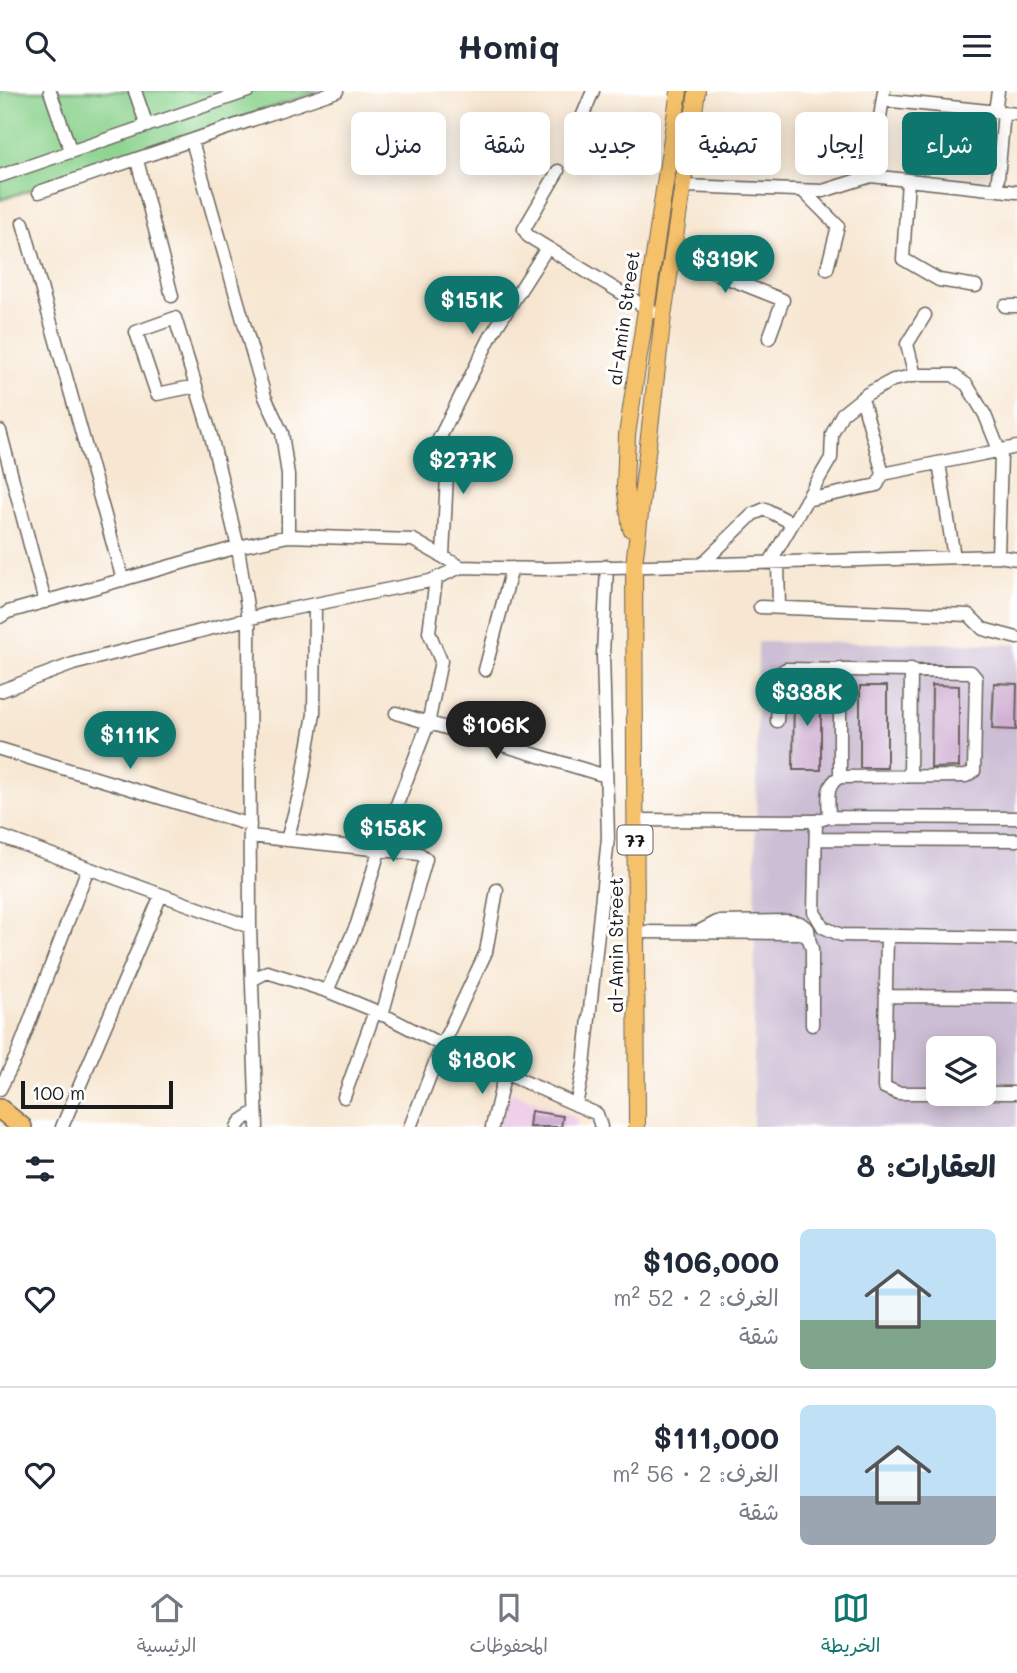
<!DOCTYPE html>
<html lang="ar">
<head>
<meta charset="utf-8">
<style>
	:root { --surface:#fff; --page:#f6f6f7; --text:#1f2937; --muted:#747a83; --line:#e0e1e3; --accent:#0f766e }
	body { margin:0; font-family:Mali,"Playpen Sans Arabic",sans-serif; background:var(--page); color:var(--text); direction:rtl; height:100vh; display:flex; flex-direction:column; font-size:26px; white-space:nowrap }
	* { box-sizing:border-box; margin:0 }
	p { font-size:23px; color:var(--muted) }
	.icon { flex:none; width:38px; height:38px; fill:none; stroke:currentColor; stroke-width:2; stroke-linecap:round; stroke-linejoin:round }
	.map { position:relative; height:1036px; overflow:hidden; direction:ltr }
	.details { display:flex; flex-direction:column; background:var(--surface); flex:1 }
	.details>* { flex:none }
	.top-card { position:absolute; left:21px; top:21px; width:976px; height:63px; direction:rtl; display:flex; gap:14px }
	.fabs { position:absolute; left:926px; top:945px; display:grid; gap:14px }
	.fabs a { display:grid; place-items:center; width:70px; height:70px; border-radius:10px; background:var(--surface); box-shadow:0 4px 18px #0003; font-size:35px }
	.scale { position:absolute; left:21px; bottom:18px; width:152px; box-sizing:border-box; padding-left:7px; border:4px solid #1c1c1c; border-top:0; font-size:19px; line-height:24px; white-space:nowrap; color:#1c1c1c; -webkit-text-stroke:5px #fff; paint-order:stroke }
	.price { position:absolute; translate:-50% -60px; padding:0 16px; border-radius:24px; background:var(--accent); color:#fff; font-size:23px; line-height:46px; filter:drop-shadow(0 2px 4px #0008) }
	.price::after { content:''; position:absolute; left:50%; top:42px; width:21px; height:16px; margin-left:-10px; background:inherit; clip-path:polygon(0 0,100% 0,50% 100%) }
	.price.on { background:#222; color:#fff }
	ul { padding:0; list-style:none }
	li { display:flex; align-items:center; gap:21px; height:175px; padding:0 21px }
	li+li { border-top:2px solid var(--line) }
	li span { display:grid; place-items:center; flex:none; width:196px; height:140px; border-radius:10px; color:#555 }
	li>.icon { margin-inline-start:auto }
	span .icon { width:84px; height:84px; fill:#fffc; stroke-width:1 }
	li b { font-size:30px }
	h2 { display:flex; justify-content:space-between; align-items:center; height:84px; padding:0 21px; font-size:30px }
	.chip { padding:0 24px; border-radius:10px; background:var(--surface); box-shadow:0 4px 18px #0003; font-size:24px; line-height:63px }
	.chip.on { background:var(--accent); color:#fff }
	header { display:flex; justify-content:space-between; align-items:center; height:91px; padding:0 21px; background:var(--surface); font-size:32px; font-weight:700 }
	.tab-bar { display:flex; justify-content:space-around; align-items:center; height:98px; border-top:2px solid var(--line); background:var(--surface); font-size:19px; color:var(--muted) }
	.tab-bar a { display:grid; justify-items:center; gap:4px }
	.tab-bar .on { color:var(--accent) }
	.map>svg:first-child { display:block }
</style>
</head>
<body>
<header><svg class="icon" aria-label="menu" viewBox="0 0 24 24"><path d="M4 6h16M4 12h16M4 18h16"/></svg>Homiq<svg class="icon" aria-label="search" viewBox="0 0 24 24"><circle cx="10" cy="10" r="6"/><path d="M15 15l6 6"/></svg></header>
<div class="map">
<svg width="1017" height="1036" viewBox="0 0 1017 1036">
	<rect width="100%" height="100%" fill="#fff"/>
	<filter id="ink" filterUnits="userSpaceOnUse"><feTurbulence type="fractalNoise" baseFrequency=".0143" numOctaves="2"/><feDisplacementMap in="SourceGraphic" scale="14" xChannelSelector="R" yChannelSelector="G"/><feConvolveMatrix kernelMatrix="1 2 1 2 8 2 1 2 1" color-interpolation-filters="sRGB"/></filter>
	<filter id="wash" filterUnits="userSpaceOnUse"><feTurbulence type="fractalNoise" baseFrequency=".00686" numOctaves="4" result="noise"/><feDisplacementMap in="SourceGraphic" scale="28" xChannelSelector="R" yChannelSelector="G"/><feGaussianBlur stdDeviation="1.57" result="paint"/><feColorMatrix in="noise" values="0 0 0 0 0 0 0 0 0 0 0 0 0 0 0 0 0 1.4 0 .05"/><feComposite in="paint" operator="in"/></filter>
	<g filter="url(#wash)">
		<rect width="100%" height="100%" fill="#f7e7d2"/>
		<path fill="#eed0e8" d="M512,1001L577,1027V1036H497L502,1011Z"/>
		<path fill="#ccbed4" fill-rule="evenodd" d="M758,551L1017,553V1036H753ZM938,957H984V1003H938Z"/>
		<path fill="#8cd38e" stroke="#547855" stroke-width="2" d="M0,0H320L0,109Z"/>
		<g id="blocks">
			<path fill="#d2b0d4" d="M994,592L1017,593L1016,639L992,638Z
				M932,594L959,595V676L931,677Z
				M794,595H821V679H793Z
				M860,595H887V677H860Z
				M531,1020L563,1025L561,1036H529Z"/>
		</g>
	</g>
	<g filter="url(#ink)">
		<use href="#blocks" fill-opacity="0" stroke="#69635c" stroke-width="2"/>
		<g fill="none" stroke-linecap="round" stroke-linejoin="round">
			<defs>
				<path id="minor" d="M50,0L71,61
					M135,0L147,35
					M883,9L1017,23
					M995,20L998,0
					M582,26L593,0
					M192,50L265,306L282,342L288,384V445
					M137,69L172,205
					M558,80L524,138L528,145L653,221
					M0,85L248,0
					M871,85L884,0
					M908,89L903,168L939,189L976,195
					M683,95L823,100L871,85L1017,101
					M997,98L1004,21
					M803,100L838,135L827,178
					M39,101L337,0
					M23,132L123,489
					M672,165L783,209L769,247
					M1005,215H1017
					M915,285L907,253L925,224
					M196,295L157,303L136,241L175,227L210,341L238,456L249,529L250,836L257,1036
					M862,307L883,383
					M0,340L45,511
					M939,372L954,466
					M806,409L877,394L883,383L1017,356
					M443,465L447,384L435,356L492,243L547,157
					M770,471L831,367L832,343L842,323L867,303L893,289L917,284H953L967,294L985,324L1001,364L998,465
					M778,471L779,516
					M702,473L753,423L765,418L792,432
					M760,516L969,524L983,538L1017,547
					M0,526L8,521L238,456L288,445L413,449L461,476
					M485,579L512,477
					M0,600L73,573L271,522L430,490L461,476L543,478L998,465L1017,468
					M396,622L606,685
					M0,658L250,734
					M910,685L911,578
					M840,686V578
					M829,726L1017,727
					M635,729L816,730L829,726C829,711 824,694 840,686L966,685L974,680L976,587L971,581L786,578L780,582L777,630
					M816,730L814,821L823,836L841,844L1017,847
					M0,745L250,836
					M250,745L420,763L426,768L382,924
					M816,748L1017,749
					M287,749L301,697L314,623L315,514
					M700,840L717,831L787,830L800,832L808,838L809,845
					M635,841L802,842L809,848L812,858V934
					M887,845L884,996L898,1002H938
					M252,889L267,881L327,900L378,921L442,954L597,1023L601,1036
					M327,900L357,833L379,760L428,633L441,570L429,541L436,488
					M886,905L1017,906
					M0,998L17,964L88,777
					M984,1002H1017
					M344,1006L375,920
					M576,1014L584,975L608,747L603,564L607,475
					M62,1036L161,804
					M237,1036L241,1030L255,1021
					M410,1036L442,954L486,861L497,799
					M492,1036L505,982"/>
				<path id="major" d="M631,438L625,395L627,344L679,0
					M637,1036L634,474L663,225L697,0"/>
				<path id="highway" d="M0,1018L22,1036"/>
			</defs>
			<use href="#minor" stroke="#69635c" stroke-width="15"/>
			<use href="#major" stroke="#69635c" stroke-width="18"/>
			<use href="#highway" stroke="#69635c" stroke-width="22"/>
			<use href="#minor" stroke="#fff" stroke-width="12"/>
			<use href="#major" stroke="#f5c16b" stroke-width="16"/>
			<use href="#highway" stroke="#f5c16b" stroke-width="19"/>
		</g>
	</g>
	<g text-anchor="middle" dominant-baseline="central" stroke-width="6" stroke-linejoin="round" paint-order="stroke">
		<rect fill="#fff" stroke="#606060" stroke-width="2" x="617.5" y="734.5" width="35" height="29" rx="5"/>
		<g font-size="18" font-weight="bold" fill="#1c1c1c">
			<text x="635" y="749">77</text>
		</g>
		<g font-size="19" fill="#1c1c1c" stroke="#fff">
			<text transform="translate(623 227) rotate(-82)">al-Amin Street</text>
			<text transform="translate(615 854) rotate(-90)">al-Amin Street</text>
		</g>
	</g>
</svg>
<div class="fabs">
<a><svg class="icon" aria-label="layers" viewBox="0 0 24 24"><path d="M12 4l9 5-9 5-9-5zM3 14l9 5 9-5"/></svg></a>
</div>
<div class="scale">100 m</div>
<b class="price" style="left:725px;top:204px">$319K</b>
<b class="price" style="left:472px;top:245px">$151K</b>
<b class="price" style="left:463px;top:405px">$277K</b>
<b class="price" style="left:807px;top:637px">$338K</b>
<b class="price on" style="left:496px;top:670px">$106K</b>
<b class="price" style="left:130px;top:680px">$111K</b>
<b class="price" style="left:393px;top:773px">$158K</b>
<b class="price" style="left:482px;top:1005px">$180K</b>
<div class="top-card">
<a class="chip on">شراء</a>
<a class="chip">إيجار</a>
<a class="chip">تصفية</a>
<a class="chip">جديد</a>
<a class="chip">شقة</a>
<a class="chip">منزل</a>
</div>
</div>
<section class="details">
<h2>العقارات: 8<svg class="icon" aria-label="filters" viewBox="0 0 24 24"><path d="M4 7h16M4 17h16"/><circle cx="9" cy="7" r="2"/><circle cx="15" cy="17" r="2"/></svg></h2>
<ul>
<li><span style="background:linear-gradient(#bfe0f5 65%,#7fa58c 0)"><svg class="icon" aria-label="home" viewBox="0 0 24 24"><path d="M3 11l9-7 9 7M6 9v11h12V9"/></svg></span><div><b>$106,000</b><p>الغرف: 2 · 52 m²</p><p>شقة</p></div><svg class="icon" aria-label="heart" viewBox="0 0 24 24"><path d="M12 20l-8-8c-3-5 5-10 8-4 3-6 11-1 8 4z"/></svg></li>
<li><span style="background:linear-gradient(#bfe0f5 65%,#9aa5b1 0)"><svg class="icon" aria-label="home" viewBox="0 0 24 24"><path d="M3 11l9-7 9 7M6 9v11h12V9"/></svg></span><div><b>$111,000</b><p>الغرف: 2 · 56 m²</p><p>شقة</p></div><svg class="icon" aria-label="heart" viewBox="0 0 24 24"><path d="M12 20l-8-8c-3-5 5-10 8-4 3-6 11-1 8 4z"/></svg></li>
</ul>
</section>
<nav class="tab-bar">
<a class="on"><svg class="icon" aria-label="map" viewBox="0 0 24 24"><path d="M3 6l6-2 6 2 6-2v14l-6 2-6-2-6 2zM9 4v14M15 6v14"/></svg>الخريطة</a>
<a><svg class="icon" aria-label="saved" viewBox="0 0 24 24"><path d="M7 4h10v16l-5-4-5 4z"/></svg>المحفوظات</a>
<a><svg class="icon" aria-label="home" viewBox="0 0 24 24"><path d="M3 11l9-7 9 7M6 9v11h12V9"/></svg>الرئيسية</a>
</nav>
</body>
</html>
